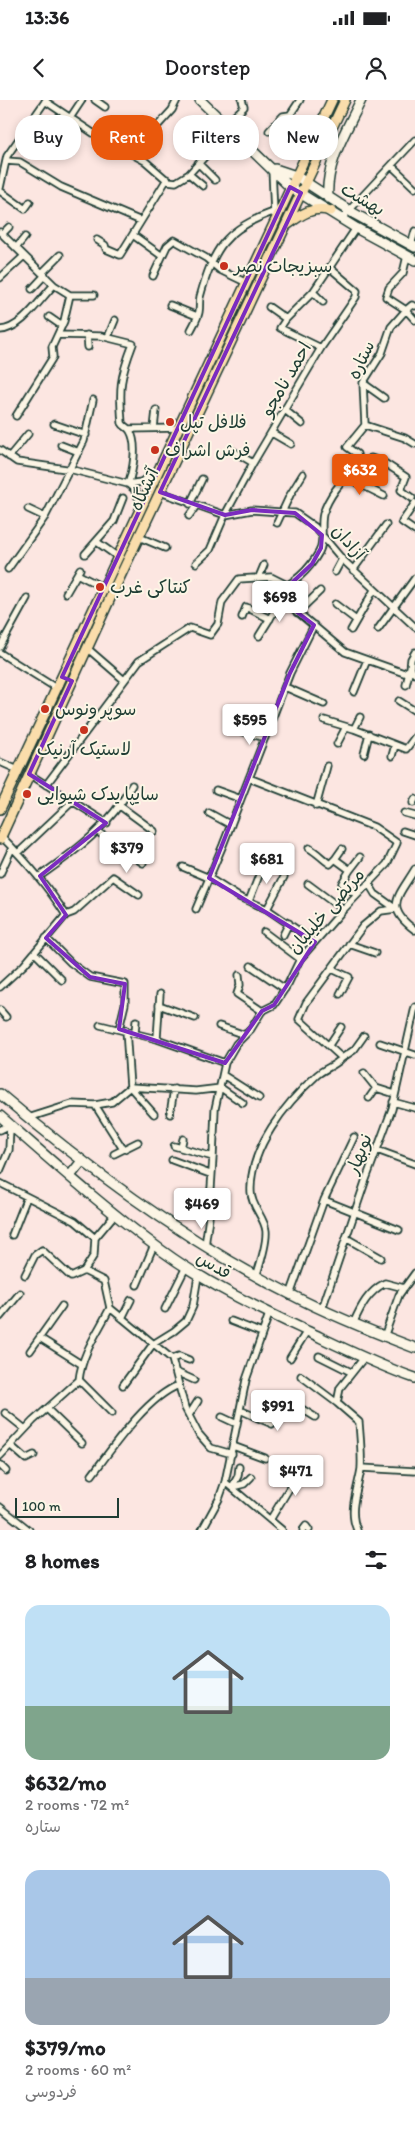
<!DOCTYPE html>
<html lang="en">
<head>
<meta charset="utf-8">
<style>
	:root { --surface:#fff; --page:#f2f2f2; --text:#202124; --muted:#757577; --accent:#ea580c }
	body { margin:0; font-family:Itim,"Playpen Sans Arabic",sans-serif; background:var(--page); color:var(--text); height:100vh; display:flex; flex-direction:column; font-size:19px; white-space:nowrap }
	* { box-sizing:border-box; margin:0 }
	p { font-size:16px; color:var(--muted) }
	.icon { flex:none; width:28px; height:28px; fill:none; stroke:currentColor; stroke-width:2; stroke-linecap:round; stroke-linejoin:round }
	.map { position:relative; height:1430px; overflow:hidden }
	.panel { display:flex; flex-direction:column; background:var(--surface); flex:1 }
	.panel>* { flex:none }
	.hud { position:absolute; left:15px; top:15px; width:385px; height:45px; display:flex; gap:10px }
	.scale { position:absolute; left:15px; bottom:12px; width:104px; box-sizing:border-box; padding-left:5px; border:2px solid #1f3d34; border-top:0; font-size:14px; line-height:18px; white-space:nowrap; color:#1f3d34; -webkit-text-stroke:4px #fcf5e5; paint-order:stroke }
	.price { position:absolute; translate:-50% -42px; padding:0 11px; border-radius:5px; background:#fff; color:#222; font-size:16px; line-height:32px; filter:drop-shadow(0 1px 2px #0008) }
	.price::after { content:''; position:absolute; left:50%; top:30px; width:15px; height:11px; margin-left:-8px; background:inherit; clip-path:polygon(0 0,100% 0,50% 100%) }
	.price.on { background:var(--accent); color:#fff }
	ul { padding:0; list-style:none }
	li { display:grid; align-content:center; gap:10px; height:265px; padding:0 25px }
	li span { display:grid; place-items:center; height:155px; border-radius:15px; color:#555 }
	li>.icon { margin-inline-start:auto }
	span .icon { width:90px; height:90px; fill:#fffc; stroke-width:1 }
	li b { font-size:21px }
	h2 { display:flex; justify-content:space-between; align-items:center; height:60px; padding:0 25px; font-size:21px }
	.tag { padding:0 18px; border-radius:20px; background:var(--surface); box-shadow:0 2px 8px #0003; font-size:18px; line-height:45px }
	.tag.on { background:var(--accent); color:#fff }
	.status { display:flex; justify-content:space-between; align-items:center; height:35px; padding:0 25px; background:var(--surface); direction:ltr }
	.status svg { height:14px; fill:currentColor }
	header { display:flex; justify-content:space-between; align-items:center; height:65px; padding:0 25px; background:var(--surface); font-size:22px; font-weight:600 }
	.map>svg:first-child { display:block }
</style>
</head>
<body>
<div class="status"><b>13:36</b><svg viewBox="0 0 49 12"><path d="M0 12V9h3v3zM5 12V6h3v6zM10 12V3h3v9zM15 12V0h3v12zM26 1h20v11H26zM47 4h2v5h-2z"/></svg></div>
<header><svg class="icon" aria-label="back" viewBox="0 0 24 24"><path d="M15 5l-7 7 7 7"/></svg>Doorstep<svg class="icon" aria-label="person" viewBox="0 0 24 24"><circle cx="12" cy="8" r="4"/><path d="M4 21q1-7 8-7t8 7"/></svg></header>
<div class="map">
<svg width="415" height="1430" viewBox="0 0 415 1430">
	<rect width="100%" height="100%" fill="#fce6e1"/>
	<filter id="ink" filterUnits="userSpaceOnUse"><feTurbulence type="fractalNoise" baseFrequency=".02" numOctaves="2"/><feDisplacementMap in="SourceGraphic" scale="10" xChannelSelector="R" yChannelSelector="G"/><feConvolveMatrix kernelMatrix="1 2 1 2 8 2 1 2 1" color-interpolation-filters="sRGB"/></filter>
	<g filter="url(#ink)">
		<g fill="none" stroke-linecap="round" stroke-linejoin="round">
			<defs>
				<path id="street" d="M95,0L105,7
					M300,0L290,15L296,24L314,39
					M45,1L93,33L145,61L168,81L176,82L189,74L230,29
					M70,18L82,0
					M225,25L244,7L242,0
					M269,31L283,16L290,15
					M132,54L172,10L177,0
					M6,61L20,62L61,87L141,121
					M198,63L215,80
					M392,66L415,88
					M272,69L274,114
					M189,74L203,86
					M0,88L7,56L46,0
					M0,91L25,109L30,102
					M342,118L415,40
					M0,132L54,185L70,195
					M2,134L9,127
					M133,135L162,156
					M97,140L105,145L106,149L120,155L167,79
					M411,145L415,131
					M16,148L25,137
					M407,156L403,173L389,188L386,197L406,210L391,227L382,253L363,283L365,325L347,347L357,354L359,365C345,377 329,395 323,414C320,426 325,441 319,452C314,461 308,469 300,476C291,484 283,485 282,499L345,552L404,573L410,569
					M43,172L60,155
					M153,176L167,146L174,140L206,158L220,170L247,183
					M0,178L24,156
					M32,189L45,175
					M313,192L323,202
					M170,205L197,216
					M415,206L412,205L406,210L415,220
					M269,207L286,219
					M49,217L62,226
					M0,230C22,229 40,199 54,185
					M191,230C194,224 198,218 199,212C200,207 199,202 200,197C213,149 225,129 273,112
					M58,235L101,236L133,244C120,278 119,287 122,323C124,327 128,327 130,331C138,344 133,371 128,384
					M87,235L88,247
					M108,237L115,220
					M321,248L280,228L286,219L313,192L356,128
					M363,283L384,298
					M285,310L302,324
					M16,316L53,257L52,247L64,221L70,195H94
					M54,324L86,335
					M365,325L405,338L415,344
					M154,328L156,310
					M129,329L179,328
					M272,333L291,344
					M61,345L79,352
					M0,350L17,362L73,370L128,384L134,389L142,405
					M233,351L253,363
					M9,357L28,334
					M359,365L371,358L383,362L406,377L401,390L412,398
					M346,377L384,396
					M128,384L141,382L156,372
					M160,392L225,415L252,410L295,413L315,427L342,459L415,527
					M415,403L402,422L415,431
					M190,404L202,379
					M28,409L45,417
					M189,416L196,406
					M277,423L290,395L303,374
					M139,437L165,448
					M97,442L118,457
					M85,454L114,421L123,398
					M196,463L210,450L225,415L253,363L321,248L356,197L357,191L330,168
					M8,469L45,417L84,341L93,300
					M353,470L386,425
					M335,472L342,459
					M77,474L104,488
					M259,477L264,465
					M66,493L80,469
					M335,504L356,520
					M297,513L320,491
					M242,517L246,507L270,519
					M378,529L415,478
					M351,530L374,490
					M259,536L282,499
					M0,547L27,498
					M87,548L124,580
					M415,552L411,559L410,569L415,574
					M0,553L56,588
					M406,585L410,569
					M285,587L324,604
					M354,592L367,560
					M399,601L415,611
					M324,620L354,629L406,649L415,637
					M354,629L360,617
					M238,630L265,638
					M337,644L346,627
					M364,654L369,634
					M392,656L395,645
					M0,662L18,670
					M29,674L107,723
					M46,685L139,561L190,528L210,535L218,524L222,502L239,479L271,477L287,485
					M216,690L241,699
					M413,703L415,699
					M120,706L154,731
					M316,706L327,666
					M209,713L231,725
					M404,713L415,716
					M403,731L415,735
					M98,732L143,763
					M309,748C318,753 322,759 330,764L335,759L350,770L342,783L357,795
					M18,753L73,701
					M335,759L342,749
					M183,767L209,778L239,797L267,809L315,842
					M415,769C399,796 383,807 415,830
					M350,770L360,757
					M0,774L12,748
					M40,776C77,750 110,726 132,685
					M308,784L343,810
					M369,784L375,794L396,809
					M249,801L265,760
					M196,809L223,745L290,573L314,525
					M267,809L284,777
					M66,815L74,812L113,777L139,795
					M264,832L300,859
					M283,835L289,823
					M46,838L71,863L90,877L125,884V904L119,929
					M349,844L375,853
					M35,853L62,880
					M251,866L285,889
					M332,869L349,877L340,894
					M239,875L240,885L237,894L262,911
					M0,887L24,865L66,815C47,785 26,761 1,736
					M159,905L195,918
					M0,910L6,917
					M100,925L157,939L225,963
					M219,926L245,935
					M126,930L130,987L154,1014
					M135,933L136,921
					M157,939L160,894
					M380,943L415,955
					M329,945L341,927
					M342,958L354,950L364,936
					M364,973L376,988L395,994
					M223,975L259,998
					M369,998L376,988
					M393,1002L415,1008
					M95,1005L123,1049
					M170,1014L174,989
					M28,1018L72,1004L95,1005L112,1002L130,987L196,991L221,988L243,1003
					M0,1030L10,1025L9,1050L0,1071
					M174,1046L213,1057
					M181,1048L183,1039
					M377,1050L415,1064
					M114,1054L138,1042
					M172,1060L210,1074
					M0,1083L75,1121L95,1138
					M324,1100L399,1130
					M12,1135L27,1097
					M346,1138L381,1158
					M205,1146L209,1117L206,1104L211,1088L213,1057L215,1009L225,963L236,944L251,929L262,911L274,905L288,884L300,859L343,810L387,764L397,743L374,727L249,678
					M25,1175L35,1155L42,1150L71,1177L84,1171L94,1155L95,1138L115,1114
					M256,1177C260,1164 267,1145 266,1131C265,1118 251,1106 251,1092C249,1048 286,1003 317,975C325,968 335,966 342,958L299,919L306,903L363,826L381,811L396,809
					M137,1185L154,1145
					M290,1195L324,1100L354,1037
					M110,1208L172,1259L185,1308L198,1333L211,1348L232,1354
					M165,1209L186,1167
					M322,1209L365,1082L392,1009L415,907
					M0,1217L20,1193
					M122,1218L131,1200
					M231,1221L262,1233
					M353,1224C361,1206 368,1192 385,1183L404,1188
					M384,1237L399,1195L415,1173
					M40,1238L81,1264
					M30,1251L62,1206
					M319,1256L351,1272
					M290,1258L307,1231
					M172,1259L179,1256L189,1260
					M176,1272L194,1280
					M301,1276L337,1303
					M79,1280L112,1313
					M123,1285L153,1244L174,1231L186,1221L193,1206L198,1176
					M47,1309L82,1343
					M240,1310L272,1324L286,1299L315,1317
					M5,1313L25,1329
					M189,1315L198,1301
					M222,1317L237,1324
					M10,1345L26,1359L34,1355
					M233,1346L265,1358
					M0,1356L33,1321L79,1280C82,1253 98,1232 110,1208L104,1181L84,1171
					M0,1365L6,1371
					M280,1367L297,1376
					M361,1368L415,1371
					M92,1375C113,1347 147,1297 179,1285
					M225,1382L282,1430
					M232,1387L244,1384L251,1377
					M232,1387L238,1376L239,1367
					M0,1407L29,1430
					M270,1420L304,1364
					M202,1430L219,1399L225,1382L246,1280L269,1214
					M303,1430L306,1426L309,1430
					M357,1430C348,1410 358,1389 361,1369C362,1353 360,1337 359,1322L337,1303L340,1288L363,1259"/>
				<path id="secondary" d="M200,0L290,87L356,128L415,160
					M275,69L296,76L353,113L415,147
					M328,98C325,63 347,30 361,0
					M0,994C87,1068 187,1142 290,1194C330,1215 373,1232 415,1248
					M0,1016C53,1062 105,1109 161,1150C207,1184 256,1207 307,1231C343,1248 377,1265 415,1278
					M70,1076L82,1061"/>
				<path id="primary" d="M287,125C300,115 314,105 331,111
					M0,709L332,0
					M0,739L118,481L345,0"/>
			</defs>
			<use href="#street" stroke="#1f3d34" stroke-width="9"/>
			<use href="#secondary" stroke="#1f3d34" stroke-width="12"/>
			<use href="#primary" stroke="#1f3d34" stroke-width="12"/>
			<use href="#street" stroke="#fcf5e5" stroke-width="5.5"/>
			<use href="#secondary" stroke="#fcf5e5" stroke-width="9"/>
			<use href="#primary" stroke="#faddab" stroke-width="9"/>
		</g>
	</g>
	<path fill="none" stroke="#7b2cbf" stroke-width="4" stroke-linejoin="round" d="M290,87L301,93L160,392L225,415L252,410L295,413L322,435L321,448L312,464L283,491L285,503L314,525L290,573L209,778L315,842L274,905L262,911L225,963L119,929L125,884L90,877L46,838L66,815L40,776L106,723L29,674L72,581L62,577Z"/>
	<g fill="#c8321e" stroke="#fcf5e5" stroke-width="2">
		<circle cx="224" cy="166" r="5"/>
		<circle cx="170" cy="322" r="5"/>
		<circle cx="155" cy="350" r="5"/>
		<circle cx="100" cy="487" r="5"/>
		<circle cx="45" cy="609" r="5"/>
		<circle cx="84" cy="630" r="5"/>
		<circle cx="27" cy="694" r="5"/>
	</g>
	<g text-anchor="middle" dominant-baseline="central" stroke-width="4" stroke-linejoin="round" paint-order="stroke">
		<g font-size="18" fill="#1f3d34" stroke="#fcf5e5">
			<text transform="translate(363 99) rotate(31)">بهشت</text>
			<text transform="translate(361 260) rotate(-65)">ستاره</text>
			<text transform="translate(286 279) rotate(-60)">احمد نامجو</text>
			<text transform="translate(144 389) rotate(-65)">آتشگاه</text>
			<text transform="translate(349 442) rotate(48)">آزادان</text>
			<text transform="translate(326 811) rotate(-49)">مرتضی خلیلیان</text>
			<text transform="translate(359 1054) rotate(-69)">نوبهار</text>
			<text transform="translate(214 1165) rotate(31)">قدس</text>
		</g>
		<g font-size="18" fill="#1f3d34" stroke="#fcf5e5" text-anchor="start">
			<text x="234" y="166">سبزیجات نصر</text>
			<text x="180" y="322">فلافل تپل</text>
			<text x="165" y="350">فرش اشراف</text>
			<text x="110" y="487">کنتاکی غرب</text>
			<text x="55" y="609">سوپر ونوس</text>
			<text x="84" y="649" text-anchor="middle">لاستیک آرنیک</text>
			<text x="37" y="694">سایپا یدک شیوایی</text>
		</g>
	</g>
</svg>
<div class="scale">100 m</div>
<b class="price on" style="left:360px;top:396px">$632</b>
<b class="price" style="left:280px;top:523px">$698</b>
<b class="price" style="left:250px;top:646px">$595</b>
<b class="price" style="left:127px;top:774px">$379</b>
<b class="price" style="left:267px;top:785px">$681</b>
<b class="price" style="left:202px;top:1130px">$469</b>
<b class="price" style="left:278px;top:1332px">$991</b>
<b class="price" style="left:296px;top:1397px">$471</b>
<div class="hud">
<a class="tag">Buy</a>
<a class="tag on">Rent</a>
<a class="tag">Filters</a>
<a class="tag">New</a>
</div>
</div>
<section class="panel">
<h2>8 homes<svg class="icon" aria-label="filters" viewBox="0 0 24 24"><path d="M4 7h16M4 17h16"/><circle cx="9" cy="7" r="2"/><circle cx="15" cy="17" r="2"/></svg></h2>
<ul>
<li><span style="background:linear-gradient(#bfe0f5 65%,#7fa58c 0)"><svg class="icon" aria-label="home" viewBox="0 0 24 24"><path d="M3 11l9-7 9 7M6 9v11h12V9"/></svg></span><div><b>$632/mo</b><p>2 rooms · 72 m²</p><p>ستاره</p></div></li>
<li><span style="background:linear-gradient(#a9c7e8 70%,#9aa5b1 0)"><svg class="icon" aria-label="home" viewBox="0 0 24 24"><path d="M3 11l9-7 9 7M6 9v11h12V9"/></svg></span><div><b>$379/mo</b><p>2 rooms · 60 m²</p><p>فردوسی</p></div></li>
</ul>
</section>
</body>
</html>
